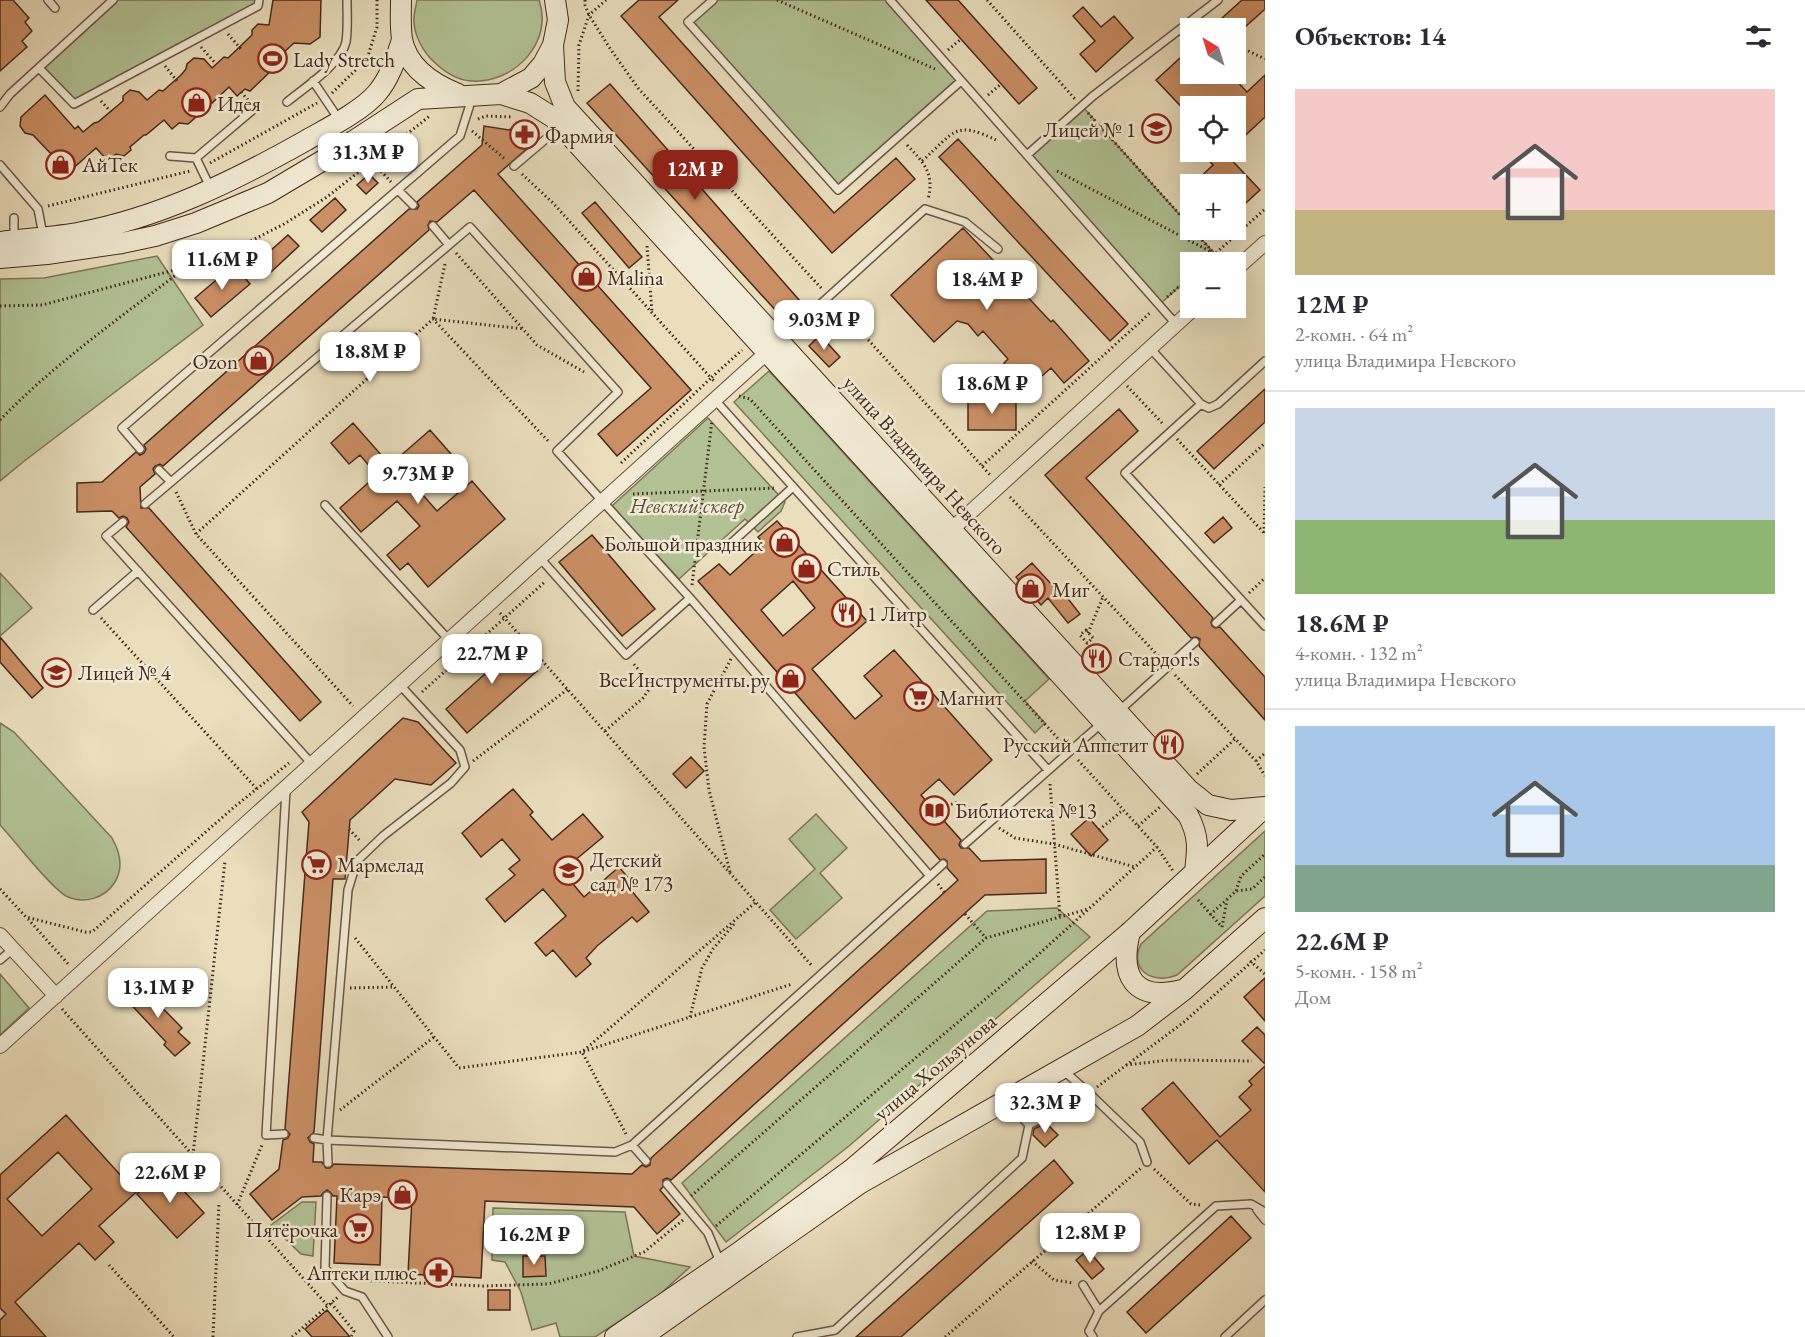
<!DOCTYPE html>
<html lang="ru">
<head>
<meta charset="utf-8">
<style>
	:root { --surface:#fff; --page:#f2f2f3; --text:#2b2b33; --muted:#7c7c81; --line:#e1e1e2; --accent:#8f2418 }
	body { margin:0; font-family:"EB Garamond",serif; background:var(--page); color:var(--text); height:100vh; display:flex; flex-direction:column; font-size:22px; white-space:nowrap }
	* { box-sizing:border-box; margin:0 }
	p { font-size:20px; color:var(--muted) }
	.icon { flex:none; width:33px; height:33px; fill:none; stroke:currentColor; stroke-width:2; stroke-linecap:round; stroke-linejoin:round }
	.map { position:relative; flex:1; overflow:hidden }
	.drawer { display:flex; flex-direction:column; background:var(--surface); width:540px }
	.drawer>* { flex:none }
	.needle { width:39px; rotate:322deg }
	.buttons { position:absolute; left:1180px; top:18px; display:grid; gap:12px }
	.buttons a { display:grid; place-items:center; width:66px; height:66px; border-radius:0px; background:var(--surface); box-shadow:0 6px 24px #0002; font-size:30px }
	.price { position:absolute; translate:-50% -51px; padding:0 14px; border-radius:12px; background:#fff; color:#222; font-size:20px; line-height:39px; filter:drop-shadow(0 2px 3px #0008) }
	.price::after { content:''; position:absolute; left:50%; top:36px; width:18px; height:14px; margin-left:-9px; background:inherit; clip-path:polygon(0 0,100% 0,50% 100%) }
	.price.on { background:var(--accent); color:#fff }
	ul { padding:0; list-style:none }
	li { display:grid; align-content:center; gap:12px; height:318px; padding:0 30px }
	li+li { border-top:2px solid var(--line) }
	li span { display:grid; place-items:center; height:186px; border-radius:0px; color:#555 }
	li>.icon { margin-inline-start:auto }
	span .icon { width:108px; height:108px; fill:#fffc; stroke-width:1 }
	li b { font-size:26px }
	h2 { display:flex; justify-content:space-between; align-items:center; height:72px; padding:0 30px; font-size:26px }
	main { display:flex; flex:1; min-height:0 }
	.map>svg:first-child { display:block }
</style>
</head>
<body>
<main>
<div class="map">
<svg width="1265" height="1337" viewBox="0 0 1265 1337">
	<rect width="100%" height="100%" fill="#eadebd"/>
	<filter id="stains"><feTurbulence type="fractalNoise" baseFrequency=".00333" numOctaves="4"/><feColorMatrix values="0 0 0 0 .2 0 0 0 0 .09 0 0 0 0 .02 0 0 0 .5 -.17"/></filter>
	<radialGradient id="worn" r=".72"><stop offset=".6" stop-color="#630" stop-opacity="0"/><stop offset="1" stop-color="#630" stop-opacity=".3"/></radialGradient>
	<path fill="#b2c295" stroke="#7c765a" stroke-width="1.5" d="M113,0H259L258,6L74,104L39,68Z
		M417,0H539C554,42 514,84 471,81C456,80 442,70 432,60C423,51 415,36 414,23C413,16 416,7 417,0Z
		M713,0H890L961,81L838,190L688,22Z
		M1082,106L1215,254L1206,262H1191V276L1159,305L1027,155Z
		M157,256L203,325L23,462L0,481V279L44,278Z
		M769,371L1049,679L1025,701L1045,723L1035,733L734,402Z
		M708,418L785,502L781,511L758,532L745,519L679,579L612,506Z
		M0,573L32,608L0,636Z
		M0,723L14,732L112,838C120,852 124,867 115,882C105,898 84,905 66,896C50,887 15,841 0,825Z
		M816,814L847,848L820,873L842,898L796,939L770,910L815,869L789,839Z
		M1265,831V896L1177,975C1153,985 1128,970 1141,944Z
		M1057,908L1090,937L849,1146L726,1242L682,1183L987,911Z
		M0,974L29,1008L0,1035Z
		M302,1202H316L313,1256L301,1254L271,1225Z
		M493,1208L625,1212L634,1256L690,1267L658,1296L595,1337H560L556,1323L532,1330L521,1292L505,1262L492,1260Z"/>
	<path fill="#cb8f65" stroke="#45291e" stroke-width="1.5" fill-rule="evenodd" d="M0,0H13L29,18L25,22L32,31L22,41L27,47L0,71Z
		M273,0H321L320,37L310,44L294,43L282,54L283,63L276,69H273L250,91L245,89L237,96L229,87L212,103L208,101L194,114L195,118L188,124L179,123L172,129L164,120L146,135H144L130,147L131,150L124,156L116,154L108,161L96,148L69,172L60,171L54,164V157L33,135L25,133L20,126L21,117L45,95L75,129L78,126L83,132L94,123L98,122L123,101V96L130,90L139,92L147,100L159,90L163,91L181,75L186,69L187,64L194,58L204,59L212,68L224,57L228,58L252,35V30L258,24L269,25Z
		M639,0H678L659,17L834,213L896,158L915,179L832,253L621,16Z
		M926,0H958L1037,88L1019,104Z
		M1242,0H1265V9L1244,28H1211Z
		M1083,7L1101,27L1114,16L1133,38L1096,72L1080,54L1095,41L1073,16Z
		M1191,48V74H1230L1247,92L1265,75V117L1236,144V106H1191V117L1156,80Z
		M610,84L807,309L789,325L587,103Z
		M518,125L531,129L539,138L498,174L691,390L617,456L598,434L651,388L474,190L437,222L430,221L428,225L429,230L163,466L160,464L155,466L153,469L155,474L140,487L141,508H149L321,702L300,721L126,527L129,522L127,518L123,516L119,518L112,511L77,512V483L102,482L136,452L140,455L144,453L146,449L144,445L409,209H417L419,206L417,202L482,145L484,126L509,130Z
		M958,139L1128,324L1110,341L939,157Z
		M407,140L415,149L396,167L387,158Z
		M1201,152H1224L1260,190L1236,212V184H1193L1213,165Z
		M369,174L378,183L366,194L357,185Z
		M335,198L346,210L322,232L310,220Z
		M595,202L642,257L629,268L582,213Z
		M963,228L1051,322L1053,320L1089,361L1064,383L1051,368L1027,389L1004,363L1008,359L983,331L978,336L968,324L957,321L934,342L891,295Z
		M288,235L299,246L271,272L260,260Z
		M234,265L250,284L211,317L195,298Z
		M820,335L840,357L829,367L809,346Z
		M1265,389V422L1214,469L1197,451Z
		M968,399H1016V430H968Z
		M1119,409L1138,431L1086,478L1213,618L1211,622L1212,626L1215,628L1220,627L1265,677V720L1199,646L1200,639L1196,637L1191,638L1045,475Z
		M353,423L390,465L430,430L451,454L415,486L437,511L472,481L505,519L428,587L408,563L400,570L387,555L420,526L397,501L361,532L340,508L377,475L360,455L349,464L331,443Z
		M1223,517L1232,528L1214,543L1205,533Z
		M777,521L867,621L812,669L855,719L882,696L864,676L894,650L992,760L954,795L939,779L921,795L961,840L959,845L961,848H969L981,861L1046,859V893L985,895L671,1180L667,1178L663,1180V1187L660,1190L680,1214L657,1234L634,1207L485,1201L481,1278L408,1274L412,1198L382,1197L380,1265L334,1263L337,1196H333L330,1192L327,1190L323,1193L321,1196L302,1197L272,1220L250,1194L279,1169L283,1140L288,1138L290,1134L285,1129L309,822L302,812L403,718L418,722L456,763L431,785L395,779L350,820L345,879H333L314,1132L308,1138L310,1142L314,1144L313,1162H322L326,1168H330L334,1164L632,1174L642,1165L646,1167L650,1165L651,1158L958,880L947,868V861L944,859L940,860L934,853L698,581L719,564L730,575L764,544L758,537ZM793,581L815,608L783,636L761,610Z
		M592,535L655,609L622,636L559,562Z
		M1032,563L1063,597L1065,595L1080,614L1068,623L1048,598L1041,605L1016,577Z
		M0,637L43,688L32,698L0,662Z
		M507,637L537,671L467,733L446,709L486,673L477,663Z
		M691,757L704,771L686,788L673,774Z
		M513,789L533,812L530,815L552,840L583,814L603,837L562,871L584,897L619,867L630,880L626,884L649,912L637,922L632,917L597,946L586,958L591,964L576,977L553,950L546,956L535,943L566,916L543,889L505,922L486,899L515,875L509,869L520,860L502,839L481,857L462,833Z
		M1089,818L1108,840L1091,856L1071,834Z
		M1265,978V1021L1244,997Z
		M139,984L182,1028L178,1032L190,1043L175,1056L164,1045L166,1042L124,997Z
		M1257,1027L1265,1035V1064L1242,1041Z
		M1265,1066V1192L1217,1140L1189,1164L1142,1109L1173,1082L1220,1137L1251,1110L1239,1097L1252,1085L1249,1081Z
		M66,1115L123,1178L131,1171L144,1185L99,1226L114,1242L95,1260L79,1243L15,1302L46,1337H0V1320L6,1314L0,1308V1175ZM58,1152L92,1189L42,1236L7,1199Z
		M1046,1123L1058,1135L1045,1147L1033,1135L1034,1129Z
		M1054,1160L1073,1183L901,1337H856Z
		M164,1169L204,1213L177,1238L137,1194Z
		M1231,1216L1251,1238L1146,1333L1127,1312Z
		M1088,1250L1104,1269L1092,1279L1076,1260Z
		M523,1256H545L546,1276L523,1277Z
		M488,1290H510V1310H488Z
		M327,1310L350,1337H312L305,1329Z"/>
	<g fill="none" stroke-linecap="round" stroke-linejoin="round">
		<defs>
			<path id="lane" d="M48,0L55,8
				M713,0L688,22L838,190L961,81
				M890,0L1176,324
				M39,68L74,104L258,6L259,0
				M313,81L340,121
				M287,102C304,88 341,64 346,42C348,29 347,14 347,0
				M0,107L10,94L113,0
				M1027,155L1093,96L1218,0
				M170,156L196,158L255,108
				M196,158L210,187
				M0,165L38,209L43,235
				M514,166L560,127
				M398,190L413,205
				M433,226L449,245
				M14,239V218
				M781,340L925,209L965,222L998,249
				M1150,348L1201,404L1125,473L1265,626
				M715,400L1048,770
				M1201,404L1209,408L1218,404L1265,361
				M140,449L122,428L460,136L472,98
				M159,470L171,482L470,227L618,392L557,451L690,598L930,876L632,1145L615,1152L327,1140L328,1163
				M145,504L171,482
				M325,505L449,640
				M123,522L106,536L312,764
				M727,547L793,487
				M540,558L626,655L690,598
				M93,610L138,571
				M1216,623L1241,600
				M1119,711L1195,642
				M965,844L1103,722
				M930,876L943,864
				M0,960L13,949
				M1064,1071L1089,1093
				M1008,1103L1029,1125
				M284,1134L266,1135L286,790
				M314,1138L327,1140L348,890L357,861L383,836L451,783L465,767L460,750L400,685
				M632,1145L646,1161
				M667,1184L708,1233L720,1262
				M327,1196L325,1268L345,1291L362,1297L388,1337
				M1257,1210L1265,1220
				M1083,1285L1099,1311
				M797,1337L835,1330L1022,1158L1029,1125L1089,1093L1140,1142L1147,1162
				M1093,1337L1089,1331L1099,1311L1216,1206L1251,1204L1265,1212
				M1225,1337L1265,1300"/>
			<path id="street" d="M1236,269L1265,243
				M951,530L1194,308
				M0,935L56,996
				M0,1046L773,347"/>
			<path id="secondary" d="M401,0C401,13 400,26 402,39C407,67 433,84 458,94
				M553,45L555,82L565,107L1188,789L1208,805L1231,810L1265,807
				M501,94L530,103L554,118L1188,815C1199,836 1198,848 1195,871
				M0,242C26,239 52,237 77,233C159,218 234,181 305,141C326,129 362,111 377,93C390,78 396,58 402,40
				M0,258L47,254L122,243L155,236L196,223L268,193L332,155L418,99L501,94L531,78L543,64L553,45L558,20L555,0
				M1130,932C1119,976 1134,1002 1182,990
				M615,1337L738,1253L852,1169L1130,932L1265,807
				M642,1337L859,1184L1137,1026L1184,990L1265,918"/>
		</defs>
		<use href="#lane" stroke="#6e5646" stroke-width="10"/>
		<use href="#street" stroke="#6e5646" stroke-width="16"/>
		<use href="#secondary" stroke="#45291e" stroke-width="22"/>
		<path stroke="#45291e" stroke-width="3" stroke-dasharray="1.5 3" stroke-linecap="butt" d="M585,0V5L589,15L609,47L638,88L822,289
			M777,0L935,69
			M987,0L1075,99
			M1209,20L1214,26
			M228,34L241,49
			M1236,45L1265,59
			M201,47L216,64
			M948,50L961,39
			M165,66L177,81
			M578,91L579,45L589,15L606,0
			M241,92L248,100
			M332,93L367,59L377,27V0
			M988,95L1001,84
			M101,101L112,113
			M1088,113L1191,227
			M478,119L486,116L513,117
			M472,131L506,160
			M907,145C923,162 935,173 928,199
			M372,161L391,182
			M922,161C955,132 954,119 998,141
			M210,163L317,103
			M1057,171L1215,254
			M522,174L553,203L711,378L742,350
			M48,206L190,171
			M1193,230L1212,251
			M647,246L652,312
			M456,253L537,345L584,372
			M1206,262L1265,209
			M445,264L433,319L524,329
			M1167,297L1191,276
			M835,303L991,476
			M0,306L42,305L186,267L239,247L284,224L327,197L431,115
			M1127,386L1164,425
			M739,396L750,399L1063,744
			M0,420C54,364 122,316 184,269
			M1177,439L1265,534
			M621,463L711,378L714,381
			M982,466L1151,312
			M1219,485L1265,443
			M176,492L196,534L353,706
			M633,494L776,488
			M1010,497L1161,659
			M1264,533L1265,487
			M196,534L433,319L550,443
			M692,585L712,421
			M1249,593L1265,578
			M500,613L813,967
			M101,618L257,789
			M1086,630L1093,638L1087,643L1080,635Z
			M1088,633L1103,597
			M1175,675L1256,761L1265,776
			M422,692L546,581
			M605,731L643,698L650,688L644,676L632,662
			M1078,760L1157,847L1173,871
			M473,761L568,689
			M1256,761L1265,753
			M1197,774L1235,739
			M1050,784L1060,917
			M934,810L958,802L981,816
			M1138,826L1160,807
			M999,828L1015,838L1054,844L1135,867
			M349,829L361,842
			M1099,830L1123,810
			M730,872L709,790L704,747L707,704L731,659
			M938,884L944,892
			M0,889L26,917L85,932H92L233,808L289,763
			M1236,891L1241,876L1265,854
			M1198,900L1222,927
			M965,914L986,938
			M1210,915L1236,891L1252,889L1265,877
			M28,919L69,965
			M1222,927L1227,900
			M355,938L459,1068L582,1052L756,902
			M1250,961L1265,974
			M350,988L394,987
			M62,1009L328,1306
			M690,1017L702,968L713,949L735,923
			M1126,1065L1169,1060L1252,1061
			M1097,1087L1184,1022L1265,950
			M340,1110L434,1037
			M626,1134L582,1052L792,984
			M193,1155L225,861
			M1154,1169L1191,1204L1200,1205
			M691,1196L986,938L1088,909
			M237,1205L262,1145
			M716,1226L1039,954L1157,847
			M1032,1261L1054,1280L1073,1283
			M109,1265L174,1337
			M352,1280L483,1286L548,1284L598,1271L644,1252L683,1220
			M331,1303L354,1331L351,1337
			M213,1337L219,1202
			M292,1337L338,1297
			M945,1337L1141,1168"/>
		<use href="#lane" stroke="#f1ead4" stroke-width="7"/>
		<use href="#street" stroke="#f1ead4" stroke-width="14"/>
		<use href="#secondary" stroke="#f1ead4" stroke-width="20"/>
	</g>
	<defs>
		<symbol id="stadium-ring" viewBox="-11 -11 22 22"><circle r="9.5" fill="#f1ead4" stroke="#8f2418" stroke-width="1.5"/><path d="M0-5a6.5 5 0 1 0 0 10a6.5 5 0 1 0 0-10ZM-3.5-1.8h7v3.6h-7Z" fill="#8f2418"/></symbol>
		<symbol id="shop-ring" viewBox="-11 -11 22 22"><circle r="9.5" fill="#f1ead4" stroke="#8f2418" stroke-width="1.5"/><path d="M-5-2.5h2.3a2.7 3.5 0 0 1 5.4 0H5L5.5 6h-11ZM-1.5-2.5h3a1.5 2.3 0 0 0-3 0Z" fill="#8f2418"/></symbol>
		<symbol id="school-ring" viewBox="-11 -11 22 22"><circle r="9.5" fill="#f1ead4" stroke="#8f2418" stroke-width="1.5"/><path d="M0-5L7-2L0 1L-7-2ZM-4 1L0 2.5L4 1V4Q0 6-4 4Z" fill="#8f2418"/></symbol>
		<symbol id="pharmacy-ring" viewBox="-11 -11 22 22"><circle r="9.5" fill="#f1ead4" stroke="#8f2418" stroke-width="1.5"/><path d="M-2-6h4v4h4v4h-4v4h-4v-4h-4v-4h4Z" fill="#8f2418"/></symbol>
		<symbol id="restaurant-ring" viewBox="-11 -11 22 22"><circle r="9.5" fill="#f1ead4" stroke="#8f2418" stroke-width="1.5"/><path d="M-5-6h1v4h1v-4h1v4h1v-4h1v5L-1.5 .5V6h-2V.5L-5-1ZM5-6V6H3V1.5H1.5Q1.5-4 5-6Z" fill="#8f2418"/></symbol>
		<symbol id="supermarket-ring" viewBox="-11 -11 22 22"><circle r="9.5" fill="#f1ead4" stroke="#8f2418" stroke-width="1.5"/><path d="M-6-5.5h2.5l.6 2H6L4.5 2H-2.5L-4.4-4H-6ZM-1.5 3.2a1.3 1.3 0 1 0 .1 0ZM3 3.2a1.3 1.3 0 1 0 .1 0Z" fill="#8f2418"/></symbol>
		<symbol id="library-ring" viewBox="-11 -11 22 22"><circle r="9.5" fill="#f1ead4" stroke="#8f2418" stroke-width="1.5"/><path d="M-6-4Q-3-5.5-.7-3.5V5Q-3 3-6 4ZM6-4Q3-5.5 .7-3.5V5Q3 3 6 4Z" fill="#8f2418"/></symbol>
	</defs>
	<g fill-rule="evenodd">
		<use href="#stadium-ring" x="256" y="42" width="33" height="33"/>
		<use href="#shop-ring" x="180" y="86" width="33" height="33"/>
		<use href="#school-ring" x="1140" y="112" width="33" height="33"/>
		<use href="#pharmacy-ring" x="508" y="118" width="33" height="33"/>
		<use href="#shop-ring" x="44" y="148" width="33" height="33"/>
		<use href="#shop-ring" x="570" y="260" width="33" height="33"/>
		<use href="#shop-ring" x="242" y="344" width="33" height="33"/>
		<use href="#shop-ring" x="768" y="526" width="33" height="33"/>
		<use href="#shop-ring" x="790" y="552" width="33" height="33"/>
		<use href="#shop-ring" x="1014" y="572" width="33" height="33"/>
		<use href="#restaurant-ring" x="830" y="596" width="33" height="33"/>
		<use href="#restaurant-ring" x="1080" y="642" width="33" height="33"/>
		<use href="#school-ring" x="40" y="656" width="33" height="33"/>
		<use href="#shop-ring" x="774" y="662" width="33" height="33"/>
		<use href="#supermarket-ring" x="902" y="680" width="33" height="33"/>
		<use href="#restaurant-ring" x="1152" y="728" width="33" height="33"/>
		<use href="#library-ring" x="918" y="794" width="33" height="33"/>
		<use href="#supermarket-ring" x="300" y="848" width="33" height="33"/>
		<use href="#school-ring" x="552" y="854" width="33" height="33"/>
		<use href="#shop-ring" x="386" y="1178" width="33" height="33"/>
		<use href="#supermarket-ring" x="342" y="1212" width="33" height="33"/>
		<use href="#pharmacy-ring" x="422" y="1256" width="33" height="33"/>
	</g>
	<g text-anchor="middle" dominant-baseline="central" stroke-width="5" stroke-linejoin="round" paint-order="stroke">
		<g font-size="21" fill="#45291e" stroke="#f1ead4" text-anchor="start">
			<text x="293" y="59">Lady Stretch</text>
			<text x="217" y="103">Идея</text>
			<text x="1136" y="129" text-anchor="end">Лицей № 1</text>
			<text x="545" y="135">Фармия</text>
			<text x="82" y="164">АйТек</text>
			<text x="607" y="277">Malina</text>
			<text x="238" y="361" text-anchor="end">Ozon</text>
			<text x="763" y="543" text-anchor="end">Большой праздник</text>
			<text x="827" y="568">Стиль</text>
			<text x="1052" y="589">Миг</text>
			<text x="867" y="613">1 Литр</text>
			<text x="1118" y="658">Стардог!s</text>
			<text x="78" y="672">Лицей № 4</text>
			<text x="770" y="679" text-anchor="end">ВсеИнструменты.ру</text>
			<text x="939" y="697">Магнит</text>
			<text x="1148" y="744" text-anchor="end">Русский Аппетит</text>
			<text x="955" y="810">Библиотека №13</text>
			<text x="590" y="859">Детский<tspan x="590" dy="24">сад № 173</tspan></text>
			<text x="337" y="864">Мармелад</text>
			<text x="381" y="1194" text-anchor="end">Карэ</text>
			<text x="338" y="1229" text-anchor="end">Пятёрочка</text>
			<text x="417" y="1272" text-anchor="end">Аптеки плюс</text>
		</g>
		<g font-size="21" fill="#45291e" stroke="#f1ead4">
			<text transform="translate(925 465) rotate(48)">улица Владимира Невского</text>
			<text transform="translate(935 1067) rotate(-40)">улица Хользунова</text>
		</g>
		<g font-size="21" font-style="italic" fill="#604f3c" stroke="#f1ead4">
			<text x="687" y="505">Невский сквер</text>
		</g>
	</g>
	<rect width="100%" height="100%" filter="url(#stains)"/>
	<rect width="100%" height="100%" fill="url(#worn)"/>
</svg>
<div class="buttons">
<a><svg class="needle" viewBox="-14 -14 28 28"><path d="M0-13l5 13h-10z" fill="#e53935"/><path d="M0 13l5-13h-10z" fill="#7c7c81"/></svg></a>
<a><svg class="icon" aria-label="locate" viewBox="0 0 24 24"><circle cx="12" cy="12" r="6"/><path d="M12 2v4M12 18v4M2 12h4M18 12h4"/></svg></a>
<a>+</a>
<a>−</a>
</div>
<b class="price" style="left:368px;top:184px">31.3M ₽</b>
<b class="price on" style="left:695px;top:201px">12M ₽</b>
<b class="price" style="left:222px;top:291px">11.6M ₽</b>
<b class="price" style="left:987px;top:311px">18.4M ₽</b>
<b class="price" style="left:824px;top:351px">9.03M ₽</b>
<b class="price" style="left:370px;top:383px">18.8M ₽</b>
<b class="price" style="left:992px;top:415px">18.6M ₽</b>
<b class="price" style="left:418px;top:505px">9.73M ₽</b>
<b class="price" style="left:492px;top:685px">22.7M ₽</b>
<b class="price" style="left:158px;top:1019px">13.1M ₽</b>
<b class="price" style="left:1045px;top:1134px">32.3M ₽</b>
<b class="price" style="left:170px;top:1204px">22.6M ₽</b>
<b class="price" style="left:1090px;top:1264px">12.8M ₽</b>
<b class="price" style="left:534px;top:1266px">16.2M ₽</b>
</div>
<section class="drawer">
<h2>Объектов: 14<svg class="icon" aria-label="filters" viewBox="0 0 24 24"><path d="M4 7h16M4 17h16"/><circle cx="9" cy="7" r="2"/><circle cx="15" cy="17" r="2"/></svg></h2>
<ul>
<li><span style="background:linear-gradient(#f6c9c9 65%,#c2b280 0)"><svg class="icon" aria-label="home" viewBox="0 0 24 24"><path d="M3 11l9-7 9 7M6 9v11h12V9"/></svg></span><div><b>12M ₽</b><p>2-комн. · 64 m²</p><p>улица Владимира Невского</p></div></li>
<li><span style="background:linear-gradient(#c9d6e8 60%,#8fb573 0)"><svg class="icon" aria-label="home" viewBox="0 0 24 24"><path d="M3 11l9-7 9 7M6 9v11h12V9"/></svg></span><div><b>18.6M ₽</b><p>4-комн. · 132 m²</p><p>улица Владимира Невского</p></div></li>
<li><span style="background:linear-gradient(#a9c7e8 75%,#7fa58c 0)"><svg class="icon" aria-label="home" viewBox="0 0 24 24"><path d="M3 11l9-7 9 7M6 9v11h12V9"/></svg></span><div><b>22.6M ₽</b><p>5-комн. · 158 m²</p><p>Дом</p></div></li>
</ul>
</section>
</main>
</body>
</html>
